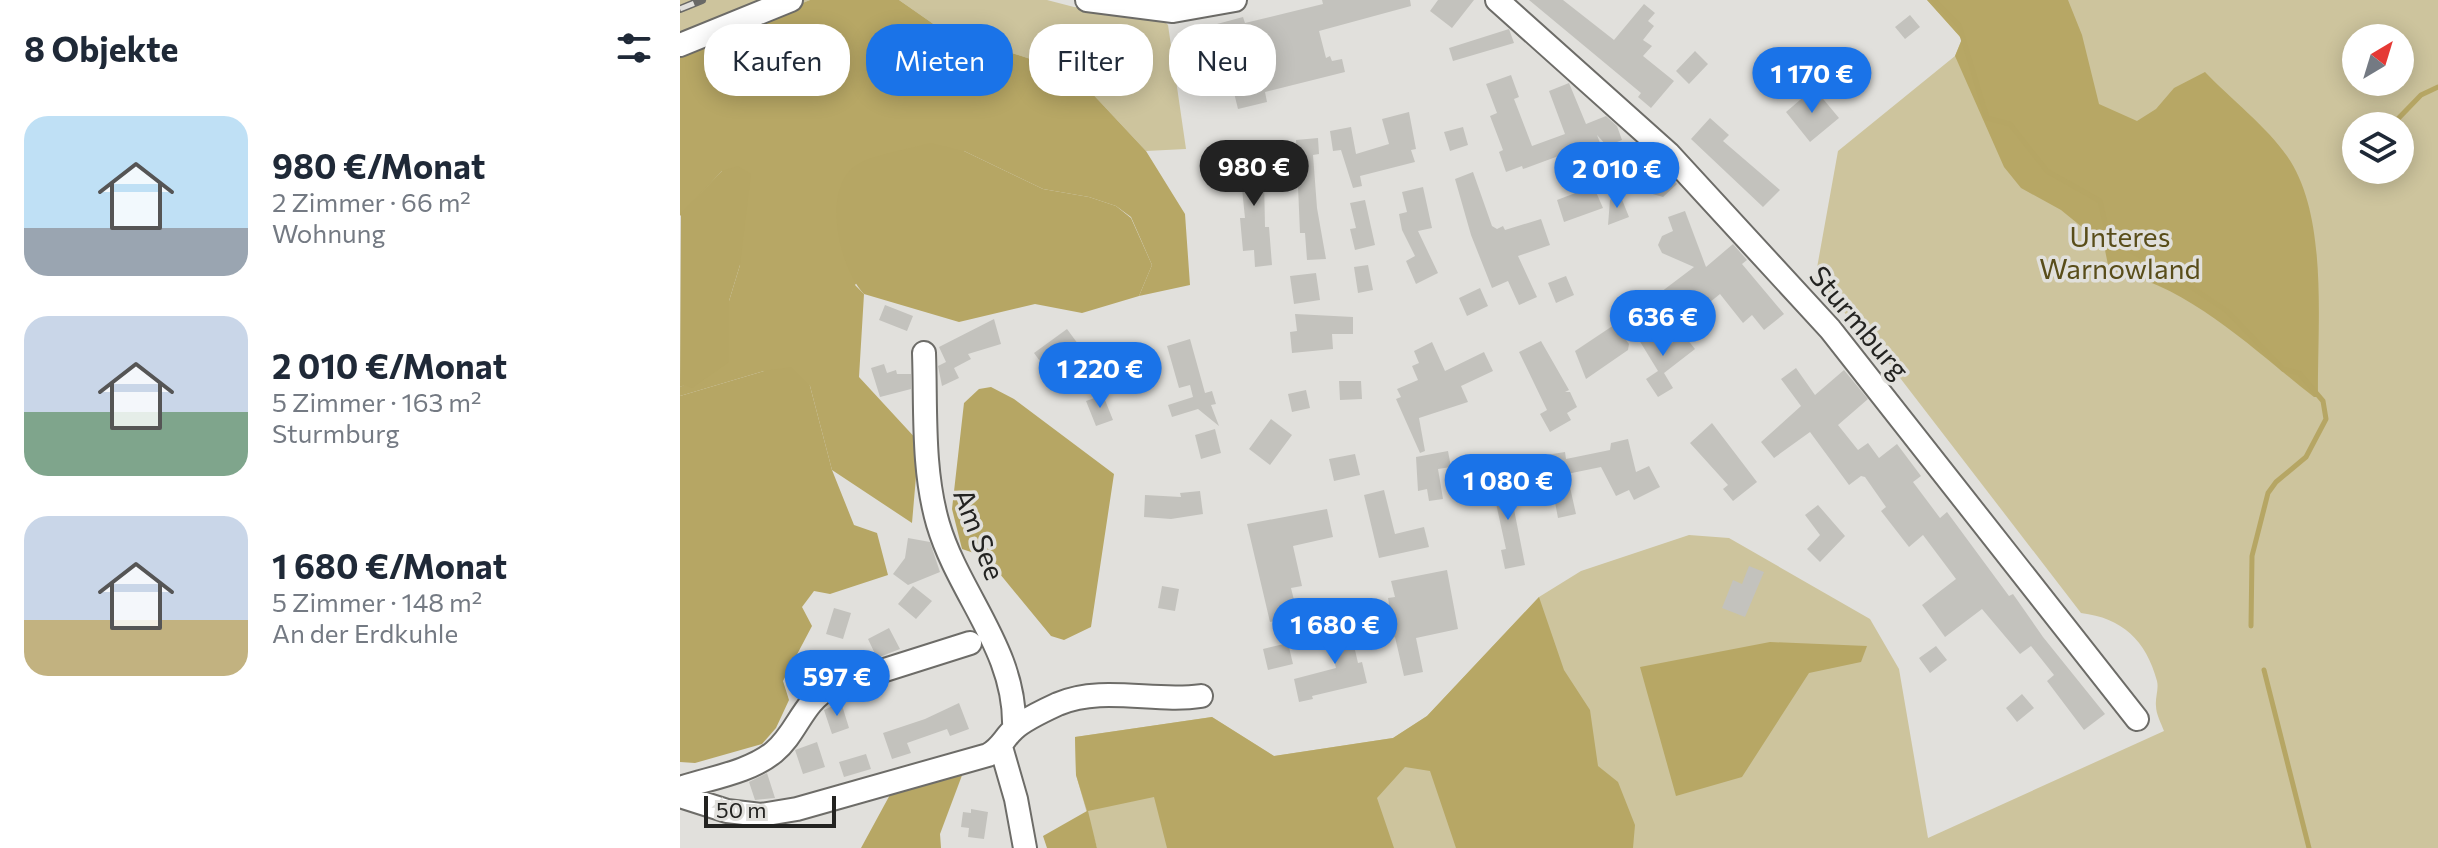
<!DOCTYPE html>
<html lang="de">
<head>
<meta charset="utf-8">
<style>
	:root { --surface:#fff; --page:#f2f2f3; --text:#1f2937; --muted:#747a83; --accent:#1a73e8 }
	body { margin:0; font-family:Commissioner,sans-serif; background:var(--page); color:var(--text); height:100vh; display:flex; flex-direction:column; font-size:30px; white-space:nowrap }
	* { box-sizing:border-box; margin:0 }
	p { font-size:26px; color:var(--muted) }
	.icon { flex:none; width:44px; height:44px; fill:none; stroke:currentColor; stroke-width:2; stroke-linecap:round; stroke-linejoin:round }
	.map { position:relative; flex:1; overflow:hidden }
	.panel { display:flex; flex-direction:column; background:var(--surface); width:680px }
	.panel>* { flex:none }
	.hud { position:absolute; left:24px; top:24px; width:760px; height:72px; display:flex; gap:16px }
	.needle { width:52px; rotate:38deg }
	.fabs { position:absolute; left:1662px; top:24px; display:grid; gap:16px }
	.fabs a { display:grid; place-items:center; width:72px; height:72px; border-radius:50%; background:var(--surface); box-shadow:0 4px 20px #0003; font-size:40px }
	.scale { position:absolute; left:24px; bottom:20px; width:132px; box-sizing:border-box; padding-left:8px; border:4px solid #232321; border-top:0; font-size:22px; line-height:28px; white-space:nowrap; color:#232321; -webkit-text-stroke:6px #e1e0dc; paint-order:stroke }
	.price { position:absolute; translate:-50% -68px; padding:0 18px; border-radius:28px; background:var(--accent); color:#fff; font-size:26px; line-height:52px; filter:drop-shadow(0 2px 4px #0008) }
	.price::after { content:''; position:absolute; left:50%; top:48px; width:24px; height:18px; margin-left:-12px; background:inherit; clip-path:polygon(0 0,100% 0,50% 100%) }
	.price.current { background:#222; color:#fff }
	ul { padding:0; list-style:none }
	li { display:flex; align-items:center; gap:24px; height:200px; padding:0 24px }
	li span { display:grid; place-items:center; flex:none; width:224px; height:160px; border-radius:24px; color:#555 }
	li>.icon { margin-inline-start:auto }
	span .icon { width:96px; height:96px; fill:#fffc; stroke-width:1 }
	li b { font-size:34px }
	h2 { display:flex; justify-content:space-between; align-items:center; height:96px; padding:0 24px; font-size:34px }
	.pill { padding:0 28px; border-radius:32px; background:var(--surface); box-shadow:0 4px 20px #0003; font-size:28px; line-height:72px }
	.pill.current { background:var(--accent); color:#fff }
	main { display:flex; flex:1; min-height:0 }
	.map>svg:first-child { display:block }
</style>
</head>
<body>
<main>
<section class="panel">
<h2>8 Objekte<svg class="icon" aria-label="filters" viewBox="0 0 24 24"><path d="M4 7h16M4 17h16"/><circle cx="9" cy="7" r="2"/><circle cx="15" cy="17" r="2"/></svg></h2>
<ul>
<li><span style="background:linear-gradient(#bfe0f5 70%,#9aa5b1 0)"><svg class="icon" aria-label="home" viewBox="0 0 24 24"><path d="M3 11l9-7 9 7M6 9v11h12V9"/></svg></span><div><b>980 €/Monat</b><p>2 Zimmer · 66 m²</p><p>Wohnung</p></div></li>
<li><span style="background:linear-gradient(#c9d6e8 60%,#7fa58c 0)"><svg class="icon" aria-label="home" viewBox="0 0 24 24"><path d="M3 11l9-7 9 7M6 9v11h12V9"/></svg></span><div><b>2 010 €/Monat</b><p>5 Zimmer · 163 m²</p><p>Sturmburg</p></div></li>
<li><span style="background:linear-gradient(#c9d6e8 65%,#c2b280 0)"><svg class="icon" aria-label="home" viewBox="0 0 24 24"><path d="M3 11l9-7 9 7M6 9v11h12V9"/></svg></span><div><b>1 680 €/Monat</b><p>5 Zimmer · 148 m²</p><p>An der Erdkuhle</p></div></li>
</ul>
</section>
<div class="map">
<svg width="1758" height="848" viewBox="0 0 1758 848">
	<rect width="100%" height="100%" fill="#e1e0dc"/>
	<path fill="#cdc49d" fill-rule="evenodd" d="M0,0H130L0,52Z
		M219,0H367L394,7L480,17L488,25L506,149L466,151L393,73L262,30Z
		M1247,0H1758V848H417L396,775L395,737L532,717L594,756L713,738L747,716L859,597L901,571L1009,535L1049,538L1190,619L1219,669L1248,838L1484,731C1481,723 1476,714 1476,706C1475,698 1479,689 1477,681C1466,640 1442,618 1401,613L1207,361L1135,279L1158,151L1275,56L1282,39ZM1676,38H1720V82H1676ZM1676,126H1720V170H1676Z"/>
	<path fill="#b7a765" d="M130,0H219L262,30L393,73L466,151L505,214L510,285L459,296L472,265L451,217L436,206L409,197L363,189L284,151L175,285L184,294L179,377L239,442L232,523L152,470L130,386L84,371L0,396V387L49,361V301L60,265L42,171L0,216V52Z
		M1247,0H1388L1402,35L1419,104L1457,121L1476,109L1494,88L1525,72C1549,97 1588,128 1607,156C1649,216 1637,324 1638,397H1634C1571,348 1509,285 1429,270L1424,245L1381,210L1341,188L1324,167L1275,56L1282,39Z
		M859,597L884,670L910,710L918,766L938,782L955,825L953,848H776L750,771L725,767L697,798L714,848H487L474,797L408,811L417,848H367L363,836L407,811L396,775L395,737L532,717L594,756L713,738L747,716Z
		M1090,642L1187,646L1181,662L1129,673L1062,777L996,796L960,667Z
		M284,770L260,834L261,848H181L212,791Z"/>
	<path fill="#b6a664" d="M250,143L284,151L363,189L409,197L436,206L451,218L472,265L459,296L402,313L355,304L279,322L184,294C159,268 140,186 178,164C196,154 230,149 250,143Z
		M58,166L71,174L60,265L49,301V362L12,388L5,385L0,387L1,213L42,171Z
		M111,367L130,386L152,470L174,525L197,533L208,575L150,594L134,591L122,607L132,626L103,681L109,700L96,728L82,744L15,763L0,762V396L84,371Z
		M311,387L334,399L434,474L411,627L384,640L371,636L306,557L282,549L272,509L284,403L299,389Z"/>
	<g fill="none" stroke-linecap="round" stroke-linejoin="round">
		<path stroke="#b6a664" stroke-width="5" d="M1254,0L1279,25L1307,118L1330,124L1367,171L1420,201L1429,240L1478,265L1547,311L1603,369L1619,373L1643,401L1646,419L1626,457L1596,482L1588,493L1572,556L1571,626
			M1711,126L1741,95L1758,87
			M1584,670L1629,848"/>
	</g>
	<path fill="#c3c2bd" d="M642,0H730L731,6L639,31L646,58L650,56L652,61L662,59L665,72L585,92L587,102L558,109L537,24L563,17L565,23L643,4Z
		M758,0H794L772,28L750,11Z
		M849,0H883L934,40L964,4L975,13L968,21L974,26L963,40L972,46L963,56L994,81L971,108L958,97L961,93Z
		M1230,15L1240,27L1225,39L1215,27Z
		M829,29L834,43L773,61L769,48Z
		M1015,51L1028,64L1009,84L996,71Z
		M831,75L839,97L834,99L852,146L885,134L869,91L889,83L906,124L926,116L937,126L942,140L927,146L917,135L922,148L901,153L914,193L916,192L923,208L884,222L877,200L898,192L884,154L843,169L842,166L826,172L819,152L823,150L810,116L817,113L806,84Z
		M1134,88L1159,118L1130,142L1106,112Z
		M729,112L736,149L731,150L735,162L680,176L682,186L673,188L661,150L653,151L650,131L671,127L676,154L709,144L702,119Z
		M1030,118L1049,135L1043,141L1100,190L1083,207L1011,139Z
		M783,127L788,145L770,151L764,132Z
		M638,138L639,154L633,155L637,208L646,259L627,260L625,233H620L616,140Z
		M577,147L584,178L585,227H589L592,265L575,267L574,250L563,251L560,218H565L558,149Z
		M982,167L997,184L983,197L969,193L962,185L961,175Z
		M793,172L812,226L817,229L823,226L825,230L861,219L870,245L838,256L857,297L839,305L828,281L812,288L791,235L775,179Z
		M743,187L752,228L738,231L758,273L736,284L726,261L735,256L722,230L719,214L727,212L722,192Z
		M939,192L949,217L928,225L930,200Z
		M685,200L695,245L675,250L670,229L676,228L670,203Z
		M1005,211L1026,267L1053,244L1067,260L1062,264L1104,314L1084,330L1072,315L1063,323L1040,294L1024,307L1016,297L996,312L981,292L1014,267L982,253L978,245L982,236L993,231L988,217Z
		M688,265L693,290L678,293L674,267Z
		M636,273L640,300L614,304L610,276Z
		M886,276L894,295L876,303L868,283Z
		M800,288L808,306L787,316L779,298Z
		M205,305L233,316L227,331L199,320Z
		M615,314L673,317V334H652L653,349L612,353L610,332L617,331Z
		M314,319L321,344L288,354L291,359L274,368L279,378L262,386L258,366L266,362L259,347Z
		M934,325L949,344L948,350L906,379L895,351Z
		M969,327L983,350L1003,334L1015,349L984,373L993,388L978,397L966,379L978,371L956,335Z
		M387,329L401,348L377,366L373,361L362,364L354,353Z
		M510,339L525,393L532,391L536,404L531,405L539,426L518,409L492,417L488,405L513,397L510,385L499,388L487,346Z
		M861,341L889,390L885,392H890L897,407L887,413L891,420L870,432L860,414L867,410L839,352Z
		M752,342L765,371L804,352L813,371L781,386L788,402L739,418L745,451L740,453L716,399L721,397L717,389L738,380L732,366L739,363L734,351Z
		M433,351L446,363L435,375L422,364Z
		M204,364L207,373L216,370L217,374H231V389L200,397L191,368Z
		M1116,368L1135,395L1164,370L1188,399L1158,425L1178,450L1188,443L1199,458L1217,444L1241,476L1233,482L1260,518L1267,512L1329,596L1333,594L1363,637L1425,714L1404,730L1367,681L1374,675L1351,646L1340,654L1302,609L1265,637L1242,605L1276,579L1243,535L1229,547L1201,511L1206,507L1185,477L1181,476L1169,485L1130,432L1094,458L1081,442L1121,406L1101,379Z
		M659,381H681L682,399L660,400Z
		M626,390L630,408L612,412L608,394Z
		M423,395L433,420L416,426L406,401Z
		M591,419L612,435L590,465L569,449Z
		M1032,423L1077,482L1053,501L1043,489L1048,485L1010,443Z
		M535,429L541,453L521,459L515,435Z
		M948,439L956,472L969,466L980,487L954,500L949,490L936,496L921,467L887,474L896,514L878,518L866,455L885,452L886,459L930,450L931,443Z
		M768,451L771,467L758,469L763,499L749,501L747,489L738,491L736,457Z
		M675,454L680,475L654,481L649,459Z
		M827,474L845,565L825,569L821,550L826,549L810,476Z
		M704,490L715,534L744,527L749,547L699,558L684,495Z
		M520,491L523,514L491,519L464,517L465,495L501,497L500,493Z
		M1138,505L1165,536L1140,562L1127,549L1140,535L1125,515Z
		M647,509L653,537L613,546L622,586L611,588L618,616L590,622L567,524Z
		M228,538L250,542L260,572L228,585L213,574L225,558Z
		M1069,566L1084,572L1065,617L1042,608L1053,580L1062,584Z
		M767,570L778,629L736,638L743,672L724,676L715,637L710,638L707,623L712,622L708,598L715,597L711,581Z
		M233,586L252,601L236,619L218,604Z
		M482,586L499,589L495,611L478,608Z
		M154,608L171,613L163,639L146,634Z
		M668,620L678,663L682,662L687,683L632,696L633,699L619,702L614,679L656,668L645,626Z
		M209,628L220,649L197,658L188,639Z
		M608,643L613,664L588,670L583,649Z
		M1256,646L1267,660L1250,673L1239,658Z
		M1342,694L1354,708L1337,722L1326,708Z
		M161,702L169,728L152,734L144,710Z
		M279,703L289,729L270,736L267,729L227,743L231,753L212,759L203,733L245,719Z
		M137,742L145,767L123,774L115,750Z
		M186,754L191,769L164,777L159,762Z
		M87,773L95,798L75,800L69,782Z
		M291,809L308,812L304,839L288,837L289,828L281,827L283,812L291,813Z"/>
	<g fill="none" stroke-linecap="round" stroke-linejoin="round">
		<defs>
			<path id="minor" d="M407,0L493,11L555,0
				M817,0L989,154L1150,329L1457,719
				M0,45L111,0
				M244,353C246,409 242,469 258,524C279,595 337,651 334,729
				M321,747L336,799L345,848
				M0,788C30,778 70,772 94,752C118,732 122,702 151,687L290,643
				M0,796L47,811L81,815L117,809L308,755C321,748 324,738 334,729C345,719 365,710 378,704C422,685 475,703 521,696"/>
		</defs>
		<use href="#minor" stroke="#6d6c68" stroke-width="26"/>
		<use href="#minor" stroke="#fff" stroke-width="22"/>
		<defs>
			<path id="rail" d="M0,9L22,0"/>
		</defs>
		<use href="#rail" stroke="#696966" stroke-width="8"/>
		<use href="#rail" stroke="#e1e0dc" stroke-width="5" stroke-dasharray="15" stroke-linecap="butt"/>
	</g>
	<g text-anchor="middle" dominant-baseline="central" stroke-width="7" stroke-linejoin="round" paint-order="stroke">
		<g font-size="28" fill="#594d1a" stroke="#e1e0dc">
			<text x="1440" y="236">Unteres<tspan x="1440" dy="32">Warnowland</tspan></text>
		</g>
		<g font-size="28" fill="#232321" stroke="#e1e0dc">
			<text transform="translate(1180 322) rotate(50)">Sturmburg</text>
			<text transform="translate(300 534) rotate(69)">Am See</text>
		</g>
	</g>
</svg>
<div class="fabs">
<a><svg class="needle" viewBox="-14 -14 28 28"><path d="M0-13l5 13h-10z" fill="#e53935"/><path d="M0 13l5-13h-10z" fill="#747a83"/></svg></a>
<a><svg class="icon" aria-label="layers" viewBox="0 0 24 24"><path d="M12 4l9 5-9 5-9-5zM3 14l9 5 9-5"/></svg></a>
</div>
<div class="scale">50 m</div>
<b class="price" style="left:1132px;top:115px">1 170 €</b>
<b class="price current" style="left:574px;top:208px">980 €</b>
<b class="price" style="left:937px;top:210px">2 010 €</b>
<b class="price" style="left:983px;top:358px">636 €</b>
<b class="price" style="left:420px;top:410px">1 220 €</b>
<b class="price" style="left:828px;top:522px">1 080 €</b>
<b class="price" style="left:655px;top:666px">1 680 €</b>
<b class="price" style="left:157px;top:718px">597 €</b>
<div class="hud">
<a class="pill">Kaufen</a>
<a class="pill current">Mieten</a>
<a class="pill">Filter</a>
<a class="pill">Neu</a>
</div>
</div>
</main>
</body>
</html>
